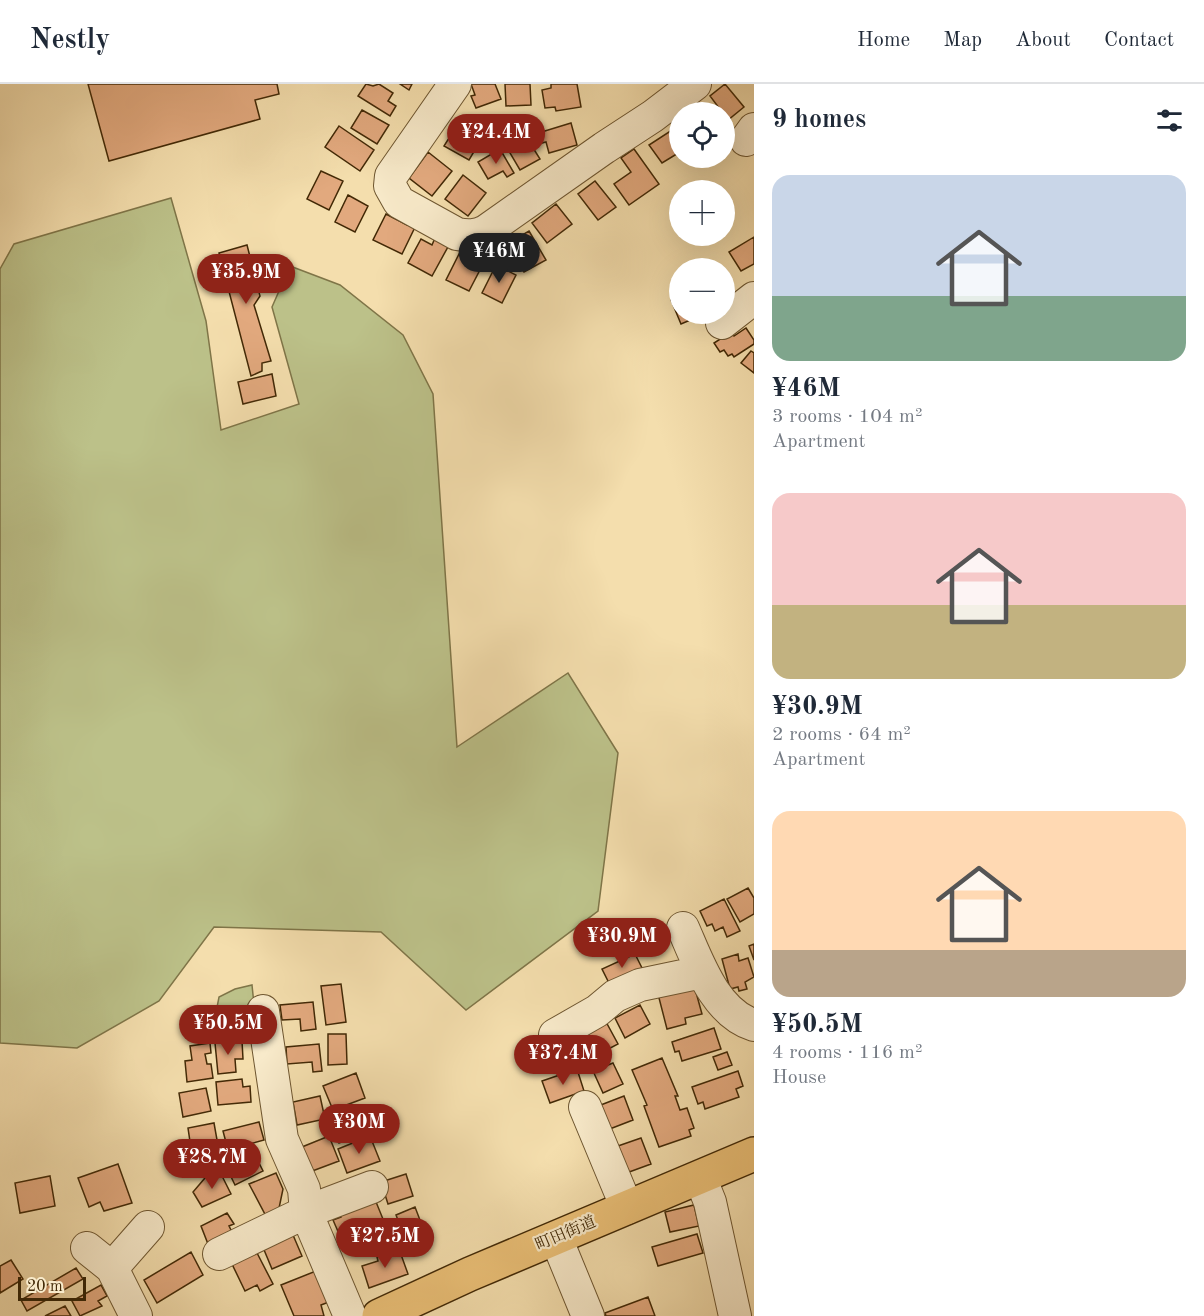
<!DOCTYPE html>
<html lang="en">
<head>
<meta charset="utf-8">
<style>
	:root { --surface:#fff; --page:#f2f2f3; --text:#1f2937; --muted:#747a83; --line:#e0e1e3; --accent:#8f2418 }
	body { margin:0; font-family:"Old Standard TT","Noto Serif JP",serif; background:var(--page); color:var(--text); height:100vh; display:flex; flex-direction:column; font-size:22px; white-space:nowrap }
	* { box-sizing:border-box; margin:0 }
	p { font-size:20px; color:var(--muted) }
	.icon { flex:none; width:33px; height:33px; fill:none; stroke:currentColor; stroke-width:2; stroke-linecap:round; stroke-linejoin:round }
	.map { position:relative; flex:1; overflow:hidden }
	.drawer { display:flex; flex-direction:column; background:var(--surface); width:450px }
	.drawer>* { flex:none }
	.buttons { position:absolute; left:669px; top:18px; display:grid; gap:12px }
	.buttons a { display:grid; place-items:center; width:66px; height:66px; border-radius:50%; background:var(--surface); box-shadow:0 6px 24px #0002; font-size:30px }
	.scale { position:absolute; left:18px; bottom:15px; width:68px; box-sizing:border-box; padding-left:6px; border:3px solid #422906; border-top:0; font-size:16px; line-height:21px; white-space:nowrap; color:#422906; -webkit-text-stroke:4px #f8eaca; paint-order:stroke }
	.price { position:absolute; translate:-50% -51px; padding:0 14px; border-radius:21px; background:var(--accent); color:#fff; font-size:20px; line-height:39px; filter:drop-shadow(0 2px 3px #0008) }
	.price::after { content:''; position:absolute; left:50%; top:36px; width:18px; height:14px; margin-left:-9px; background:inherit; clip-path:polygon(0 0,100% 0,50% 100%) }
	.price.on { background:#222; color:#fff }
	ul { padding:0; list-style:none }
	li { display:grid; align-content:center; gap:12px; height:318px; padding:0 18px }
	li span { display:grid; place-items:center; height:186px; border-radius:18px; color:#555 }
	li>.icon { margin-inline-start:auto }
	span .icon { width:108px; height:108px; fill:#fffc; stroke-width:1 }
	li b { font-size:26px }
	h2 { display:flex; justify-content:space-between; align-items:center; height:72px; padding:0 18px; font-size:26px }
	header { display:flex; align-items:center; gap:36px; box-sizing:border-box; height:84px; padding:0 30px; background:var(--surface); border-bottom:2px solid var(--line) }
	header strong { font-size:28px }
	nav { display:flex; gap:33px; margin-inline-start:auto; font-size:21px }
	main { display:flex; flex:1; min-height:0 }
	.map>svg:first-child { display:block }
</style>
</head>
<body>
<header>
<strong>Nestly</strong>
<nav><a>Home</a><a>Map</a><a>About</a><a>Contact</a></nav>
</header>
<main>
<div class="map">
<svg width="754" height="1232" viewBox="0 0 754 1232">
	<rect width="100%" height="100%" fill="#f4dead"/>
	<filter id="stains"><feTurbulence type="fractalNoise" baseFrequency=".00333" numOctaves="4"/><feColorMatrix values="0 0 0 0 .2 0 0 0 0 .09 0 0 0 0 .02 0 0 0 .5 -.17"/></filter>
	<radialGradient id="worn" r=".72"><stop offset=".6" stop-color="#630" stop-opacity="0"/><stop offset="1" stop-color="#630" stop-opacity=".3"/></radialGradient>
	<path fill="#bcc189" stroke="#7f7548" stroke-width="1.5" d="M171,114L206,237L221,346L299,320L272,223L290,182L340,201L403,251L433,310L457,663L568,589L618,669L598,827L466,926L381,848L214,843L159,917L77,964L0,959V185L14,160Z
		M252,901L255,930L248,939L213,944L219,913L235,905Z"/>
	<path fill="#e2a97e" stroke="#422906" stroke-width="1.5" d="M88,0H277L279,10L255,16L260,35L109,77Z
		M366,0L373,2L379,0L393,9L388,17L396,22L390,32L358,12Z
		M400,0H412L409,6Z
		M471,0H495L501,15L476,24L471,12L475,11Z
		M505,0H530L531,21L506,22Z
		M551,0H577L581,23L556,27L555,23L545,24L542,6L551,4Z
		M725,0L744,23L728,36L724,28H722L710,12Z
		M701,20L706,28H688Z
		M362,26L389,41L377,60L351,44Z
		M461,35L485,49L469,76L444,62Z
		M571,39L577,61L549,69L546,58L538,60L535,50Z
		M339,42L374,66L360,87L325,63Z
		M672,46L680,58V68L662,79L649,61Z
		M519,48L526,61L530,59L540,75L520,86L503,57Z
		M500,65L514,89L507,93L503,87L488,95L478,78Z
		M634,65L659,100L629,121L614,100L631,88L621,74Z
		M428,68L452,87L432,112L409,94Z
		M321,87L343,97L329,126L307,115Z
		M463,91L486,109L468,132L445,115Z
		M595,97L616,123L598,136L578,110Z
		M348,111L368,122L355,148L335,138Z
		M556,120L572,140L547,159L532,139Z
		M386,130L407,141L411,132L419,135L402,170L373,156Z
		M529,147L546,176L524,188L514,172L519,169L512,157Z
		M754,153V180L741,187L729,168Z
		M435,154L449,161L432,192L408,179L421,155L432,161Z
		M247,161L260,212L254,221L271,277L262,279V287L251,292L219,169Z
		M460,168L483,180L469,207L446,196Z
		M496,181L516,191L502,219L482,209Z
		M680,212V230L702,231L681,240L671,216Z
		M746,244L754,256V260L734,273L732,270L728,272L724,266L720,268L714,259L731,248L734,252Z
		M751,267L754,269V289L741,279Z
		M272,290L276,312L243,320L238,298Z
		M748,804L754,814V830L740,838L727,815Z
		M724,815L740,847L727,853L723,843L715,847L712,840L707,842L700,827Z
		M754,860V876L749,862Z
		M635,870L643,886L610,901L602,885Z
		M738,870L739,877L748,874L754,893L745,898L747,905L739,907L738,903L730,905L722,875Z
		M341,900L346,938L326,941L321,902Z
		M694,901L702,930L685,934L686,940L667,945L658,910Z
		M313,918L316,945L301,947L300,935L282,936L280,921Z
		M640,921L650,940L625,954L615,934Z
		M605,936L618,960L601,969L596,961L579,971L570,955Z
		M714,944L721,965L682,977L679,967L675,968L672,958Z
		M328,950H346L347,980L328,981Z
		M242,957L243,975H235L236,988L218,990L215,959Z
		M210,959L211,969L205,970L207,980H211L213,994L187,998L185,977L192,976L190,962Z
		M319,960L322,987L313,988L312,978L287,980L286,963Z
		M727,968L732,981L718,986L713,973Z
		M662,974L678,1012H675L680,1026L687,1024L694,1044L689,1046L691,1052L659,1063L644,1022L647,1021L632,986Z
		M613,979L623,1000L603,1009L593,987Z
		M577,985L584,1007L550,1019L542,997Z
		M738,987L743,1002L736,1005L739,1013L705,1025L703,1018L698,1020L692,1003Z
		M356,989L365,1014L333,1026L323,1002Z
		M242,995L243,1003L250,1002L251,1018L218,1021L216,998Z
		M206,1004L211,1027L183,1033L179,1009Z
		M320,1012L325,1035L297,1041L293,1018Z
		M624,1012L633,1036L602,1048L593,1024Z
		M362,1022L372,1046L339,1059L330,1034Z
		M259,1038L264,1056L228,1066L223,1047Z
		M214,1039L219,1067L192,1071L188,1044Z
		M329,1052L339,1077L307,1089L297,1065Z
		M370,1052L380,1077L347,1089L338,1065Z
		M641,1054L651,1080L621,1091L615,1063Z
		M237,1072L256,1073L263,1087L235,1101L224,1078Z
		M118,1080L132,1119L104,1127L100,1118L89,1123L78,1094Z
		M220,1088L231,1110L202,1123L193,1108L205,1094Z
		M276,1089L283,1105L278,1129L267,1134L249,1100Z
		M406,1090L413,1112L388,1120L381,1098Z
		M50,1092L55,1122L20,1129L15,1099Z
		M374,1113L385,1140L361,1150L358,1144L340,1152L333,1136L341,1133L339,1127Z
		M694,1121L699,1142L670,1148L665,1128Z
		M415,1123L423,1144L404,1152L396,1131Z
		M227,1129L234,1140L229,1142L233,1150L208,1160L201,1142Z
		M697,1150L703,1169L658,1182L652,1163Z
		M293,1151L302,1172L272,1185L262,1161Z
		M399,1165L408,1190L369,1204L362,1182L378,1177L377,1173Z
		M256,1167L273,1200L260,1207L257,1201L245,1207L231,1178Z
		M191,1168L203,1191L157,1219L144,1196Z
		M11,1176L23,1195L0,1209V1182Z
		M76,1184L83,1195L27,1227L21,1216Z
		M321,1185L334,1216L321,1221L324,1232H294L281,1201Z
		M101,1201L107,1212L98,1217L102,1222L80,1232L72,1217Z
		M648,1213L655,1232H606L605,1229Z
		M65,1222L71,1232H45Z"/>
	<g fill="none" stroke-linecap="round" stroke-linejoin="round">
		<defs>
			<path id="minor" d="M455,0L391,92L390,102L399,118L457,150C468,152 476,152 486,147L604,64L653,32L695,0
				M746,56L754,45
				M722,239L754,214
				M683,844C698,878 715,929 754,941
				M263,927L282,1055L304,1105L306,1128L350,1232
				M555,951L597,927L615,912L640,901L702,888
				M585,1023L627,1124
				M700,1093L710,1118L735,1232
				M556,1154L588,1232
				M87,1164L112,1184L136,1232
				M219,1170L306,1128L372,1103
				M112,1184L148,1143"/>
			<path id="major" d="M379,1232L470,1190L754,1070"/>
		</defs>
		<use href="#minor" stroke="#6e5630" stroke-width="34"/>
		<use href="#major" stroke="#422906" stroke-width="36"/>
		<use href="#minor" stroke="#f8eaca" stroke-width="32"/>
		<use href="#major" stroke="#eabf76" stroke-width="33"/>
	</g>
	<g text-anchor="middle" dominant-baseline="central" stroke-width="4.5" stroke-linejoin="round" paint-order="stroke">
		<g font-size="16" fill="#422906" stroke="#f8eaca">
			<text transform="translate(566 1150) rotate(-23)">町田街道</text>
		</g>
	</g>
	<rect width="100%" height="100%" filter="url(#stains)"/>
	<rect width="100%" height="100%" fill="url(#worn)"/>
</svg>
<div class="buttons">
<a><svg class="icon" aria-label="locate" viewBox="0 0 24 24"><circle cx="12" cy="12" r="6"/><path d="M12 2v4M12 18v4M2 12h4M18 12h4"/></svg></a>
<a>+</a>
<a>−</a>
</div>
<div class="scale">20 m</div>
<b class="price" style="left:496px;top:81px">¥24.4M</b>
<b class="price on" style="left:499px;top:200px">¥46M</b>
<b class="price" style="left:246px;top:221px">¥35.9M</b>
<b class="price" style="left:622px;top:885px">¥30.9M</b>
<b class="price" style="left:228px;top:972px">¥50.5M</b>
<b class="price" style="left:563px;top:1002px">¥37.4M</b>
<b class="price" style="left:359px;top:1071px">¥30M</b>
<b class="price" style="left:212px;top:1106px">¥28.7M</b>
<b class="price" style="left:385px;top:1185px">¥27.5M</b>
</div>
<section class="drawer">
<h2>9 homes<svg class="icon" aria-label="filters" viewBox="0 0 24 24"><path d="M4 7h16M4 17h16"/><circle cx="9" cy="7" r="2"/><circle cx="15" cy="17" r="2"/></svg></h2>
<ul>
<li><span style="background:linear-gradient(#c9d6e8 65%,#7fa58c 0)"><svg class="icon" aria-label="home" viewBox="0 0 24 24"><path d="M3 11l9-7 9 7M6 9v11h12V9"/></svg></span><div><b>¥46M</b><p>3 rooms · 104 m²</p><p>Apartment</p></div></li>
<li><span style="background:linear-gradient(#f6c9c9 60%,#c2b280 0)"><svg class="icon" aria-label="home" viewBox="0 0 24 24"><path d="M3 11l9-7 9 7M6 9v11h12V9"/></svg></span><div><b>¥30.9M</b><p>2 rooms · 64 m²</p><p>Apartment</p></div></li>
<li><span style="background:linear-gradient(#ffd9b3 75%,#b9a48a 0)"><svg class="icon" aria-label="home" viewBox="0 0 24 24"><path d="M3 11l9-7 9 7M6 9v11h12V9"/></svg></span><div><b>¥50.5M</b><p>4 rooms · 116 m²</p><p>House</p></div></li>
</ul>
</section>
</main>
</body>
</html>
